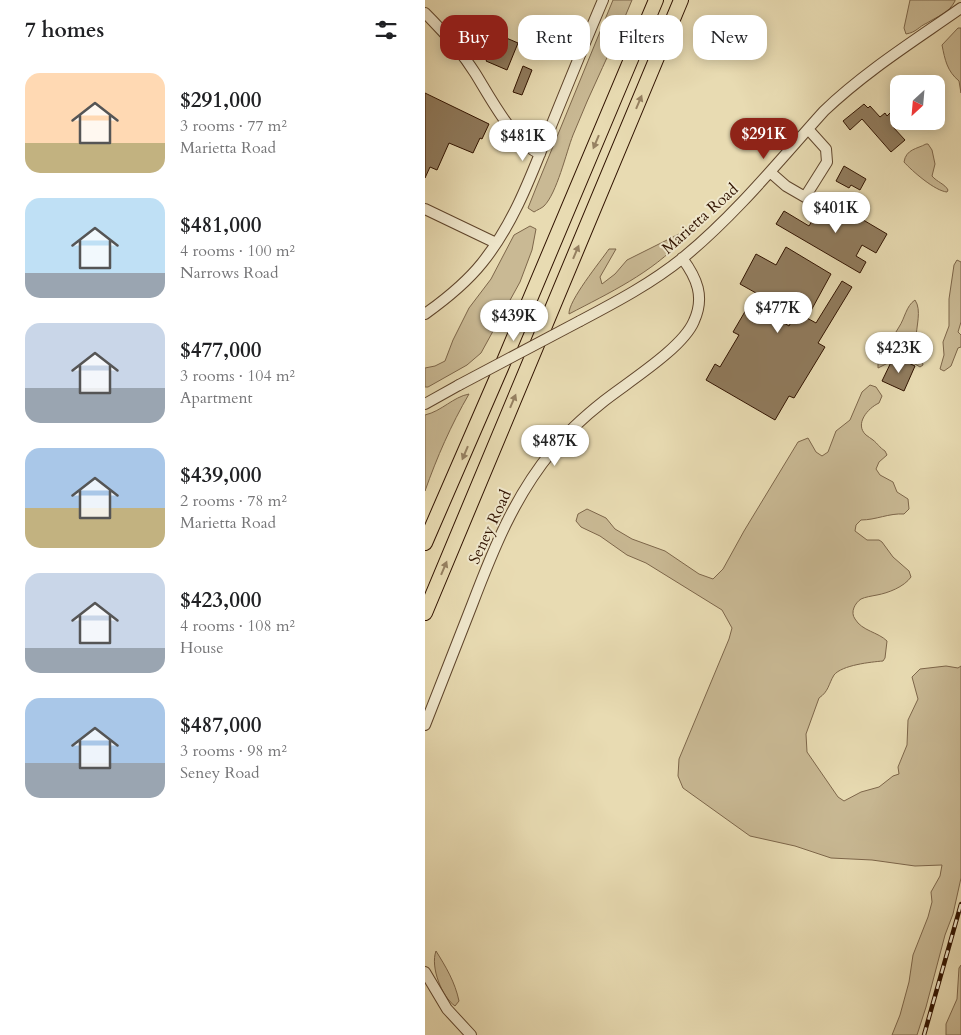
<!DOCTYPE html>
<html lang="en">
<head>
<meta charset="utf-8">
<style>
	:root { --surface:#fff; --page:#f2f2f2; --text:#202124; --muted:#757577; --accent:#8f2418 }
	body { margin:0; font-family:Cardo,serif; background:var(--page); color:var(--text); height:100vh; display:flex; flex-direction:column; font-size:19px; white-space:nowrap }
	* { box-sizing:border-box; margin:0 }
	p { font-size:16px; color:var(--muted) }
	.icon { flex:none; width:28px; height:28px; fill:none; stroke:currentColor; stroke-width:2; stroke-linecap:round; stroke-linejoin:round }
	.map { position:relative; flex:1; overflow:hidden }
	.panel { display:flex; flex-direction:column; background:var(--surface); width:425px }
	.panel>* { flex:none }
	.hud { position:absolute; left:15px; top:15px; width:445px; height:45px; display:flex; gap:10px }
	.needle { width:32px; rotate:206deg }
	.fabs { position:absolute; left:465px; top:75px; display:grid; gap:10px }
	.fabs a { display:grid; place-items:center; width:55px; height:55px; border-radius:10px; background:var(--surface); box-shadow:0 2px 12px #0003; font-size:25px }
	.price { position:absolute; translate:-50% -42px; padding:0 11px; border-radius:18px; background:#fff; color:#222; font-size:16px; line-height:32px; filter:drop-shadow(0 1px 2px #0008) }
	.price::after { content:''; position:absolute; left:50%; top:30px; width:15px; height:11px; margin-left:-8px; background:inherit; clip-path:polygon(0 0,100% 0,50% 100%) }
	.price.current { background:var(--accent); color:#fff }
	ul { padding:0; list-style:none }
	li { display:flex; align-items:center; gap:15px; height:125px; padding:0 25px }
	li span { display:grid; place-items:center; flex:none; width:140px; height:100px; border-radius:15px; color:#555 }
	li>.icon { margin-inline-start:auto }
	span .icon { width:60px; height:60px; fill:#fffc; stroke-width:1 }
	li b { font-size:21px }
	h2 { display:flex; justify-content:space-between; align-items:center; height:60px; padding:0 25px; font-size:21px }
	.chip { padding:0 18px; border-radius:15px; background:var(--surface); box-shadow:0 2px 12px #0003; font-size:18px; line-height:45px }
	.chip.current { background:var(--accent); color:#fff }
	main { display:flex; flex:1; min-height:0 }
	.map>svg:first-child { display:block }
</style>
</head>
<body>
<main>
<section class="panel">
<h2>7 homes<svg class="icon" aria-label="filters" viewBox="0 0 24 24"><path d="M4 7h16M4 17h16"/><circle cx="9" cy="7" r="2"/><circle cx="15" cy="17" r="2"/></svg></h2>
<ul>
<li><span style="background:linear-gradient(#ffd9b3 70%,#c2b280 0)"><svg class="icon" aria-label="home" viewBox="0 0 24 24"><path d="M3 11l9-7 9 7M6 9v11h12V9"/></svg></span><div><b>$291,000</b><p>3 rooms · 77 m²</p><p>Marietta Road</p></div></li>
<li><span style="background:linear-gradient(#bfe0f5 75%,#9aa5b1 0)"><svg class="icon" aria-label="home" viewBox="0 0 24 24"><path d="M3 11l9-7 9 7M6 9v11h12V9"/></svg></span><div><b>$481,000</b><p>4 rooms · 100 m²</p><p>Narrows Road</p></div></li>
<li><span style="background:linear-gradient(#c9d6e8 65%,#9aa5b1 0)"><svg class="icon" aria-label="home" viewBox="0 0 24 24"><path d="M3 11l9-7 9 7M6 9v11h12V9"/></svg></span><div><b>$477,000</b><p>3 rooms · 104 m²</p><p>Apartment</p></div></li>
<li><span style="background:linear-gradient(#a9c7e8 60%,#c2b280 0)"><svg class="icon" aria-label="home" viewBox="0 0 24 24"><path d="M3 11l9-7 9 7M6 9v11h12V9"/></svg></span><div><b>$439,000</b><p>2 rooms · 78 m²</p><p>Marietta Road</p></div></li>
<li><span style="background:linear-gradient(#c9d6e8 75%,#9aa5b1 0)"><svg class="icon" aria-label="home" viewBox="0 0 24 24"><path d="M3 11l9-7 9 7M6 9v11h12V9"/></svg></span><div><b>$423,000</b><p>4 rooms · 108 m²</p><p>House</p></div></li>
<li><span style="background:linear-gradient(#a9c7e8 65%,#9aa5b1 0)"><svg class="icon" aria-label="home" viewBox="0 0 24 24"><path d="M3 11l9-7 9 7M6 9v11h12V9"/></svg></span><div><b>$487,000</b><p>3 rooms · 98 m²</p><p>Seney Road</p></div></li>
</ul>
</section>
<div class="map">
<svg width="536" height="1035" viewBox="0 0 536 1035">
	<rect width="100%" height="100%" fill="#e8dbb2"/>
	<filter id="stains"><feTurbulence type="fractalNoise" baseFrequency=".004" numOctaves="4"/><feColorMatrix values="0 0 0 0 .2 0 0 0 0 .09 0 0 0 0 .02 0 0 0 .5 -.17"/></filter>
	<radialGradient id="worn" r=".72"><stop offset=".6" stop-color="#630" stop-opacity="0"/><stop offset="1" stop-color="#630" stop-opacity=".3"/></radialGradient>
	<path fill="#c9b994" stroke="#7d664a" d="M188,0H207C189,46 166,89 148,135C141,153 132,193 119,206C117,208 112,210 109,212L103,208L111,188Z
		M485,0H530V1C524,13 513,16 502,23C493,27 492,32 481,34L479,28Z
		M533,28H536V93L534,81C522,71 520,60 517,45Z
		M501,144H503L507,150L510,164L507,176C512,182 520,184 523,190L522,192C510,191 487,171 479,162C481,149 492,149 501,144Z
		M105,226L111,229L107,250L95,282L56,353L42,365L3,387H0V368L10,366L20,361L28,340L44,308L66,279L89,235Z
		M254,234L258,239C227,273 184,293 144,314C143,301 175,262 184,249H191L175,277L177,284L190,274L202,260Z
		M532,260L536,262V322L533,332L536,335V347L533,348L526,366L519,371L515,369L519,355L518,342L524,326V299L529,265Z
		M490,300C497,310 491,327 491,339C491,348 497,356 498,365L495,367L477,356L471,355L463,363L453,368V361C461,350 467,338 474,327C480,318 481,306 490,300Z
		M445,385L451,387L457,396L454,403C443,408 429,424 441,435C443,437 446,438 448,440C453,444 454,447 460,451L462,455L454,462L451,469L455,475L468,482L472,492L483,499L484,509L479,514C464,513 451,520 436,520L431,525L430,531L442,540H454L457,542L468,557L484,571L486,577C479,587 463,593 452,595C447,596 440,597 436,599C430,603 425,612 430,619C437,631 453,632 462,641L460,658L458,661C446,662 417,665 409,675C403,685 404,691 394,698L381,734L382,752L413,797L419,801L436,792L454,787L468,776L474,774L473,767L482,745L483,720L493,699L487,677L495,669L521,666L533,668L536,666V878L528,914L520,935L501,1007L492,1035H467L475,1015L484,982L488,955L503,917L507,902L506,892L515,876L517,865L490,866L447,860L406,858L370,846L325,836L258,788L253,776L254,759L304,639L307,628L297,610L221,563L202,555L175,536L156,527L151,521L153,514L162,509L181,518L190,529L207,539L240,551L274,574L288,579L298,569L319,531L373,442L383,438L391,452L397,456L403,452L411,431L425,420L437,392Z
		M44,394C26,425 12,457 0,491V415C17,411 28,397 44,394Z
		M11,951C21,967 30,982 34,1001L30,1006C17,997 5,967 11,951Z
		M536,965V1035H521V1024L532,999L534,968Z"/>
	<path fill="#907b5d" stroke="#311300" d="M42,26L70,37L72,34L93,43L82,70L61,61L63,57L41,48L36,42Z
		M98,66L107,70L97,95L88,92Z
		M0,93L64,124L57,139L55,138L48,153L24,143L12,170L5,167L0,178Z
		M439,104L443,108L445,106L455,117L460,113L462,116L467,111L474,119V121L468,127L480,140L466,152L437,119L425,130L418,121Z
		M419,166L441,179L435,190L426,185L424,188L411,181Z
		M401,198L462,234L451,253L437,245L431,256L441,262L435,273L351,224L359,211L384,226Z
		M361,247L406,274L382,318L391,323L417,281L427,287L393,343L400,347L369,398L364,396L350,420L281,380L290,364L295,367L314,335L308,332L325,303L364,326L370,315L315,284L331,254L351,265Z
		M469,356L490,366L479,391L457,381Z"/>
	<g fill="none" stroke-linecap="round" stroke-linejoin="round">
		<defs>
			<path id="minor" d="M0,13C18,31 36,51 50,73C65,97 88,142 115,154
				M345,172L361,186L380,197L402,162L401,149L383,129
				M0,209L71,243
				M0,314C21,299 41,283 57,263C86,227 103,184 120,141C139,94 158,47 178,0
				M155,321C191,302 227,283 259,257C311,214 354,161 399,111C441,71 489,41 536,8
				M0,404L34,385
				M0,725C16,685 31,645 47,605C68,550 89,497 127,451C142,432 160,416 179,401C203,382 258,348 269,321C280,297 272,278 257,258
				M0,972L22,1009L46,1035"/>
			<path id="highway" d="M0,543L76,368L231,0
				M0,613L256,0"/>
		</defs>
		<use href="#minor" stroke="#5f452c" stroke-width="12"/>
		<use href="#highway" stroke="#311300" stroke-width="16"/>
		<use href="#minor" stroke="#f0e8cd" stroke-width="10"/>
		<use href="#highway" stroke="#e8dbb2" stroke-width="14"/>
		<defs>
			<path id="rail" d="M499,1035L536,904"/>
		</defs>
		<use href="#rail" stroke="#311300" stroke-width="4.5"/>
		<use href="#rail" stroke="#f0e8cd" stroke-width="2.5" stroke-dasharray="8" stroke-linecap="butt"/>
		<defs>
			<path id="minor-bridge" d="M34,385L155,321"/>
		</defs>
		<use href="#minor-bridge" stroke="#5f452c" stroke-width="12" stroke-linecap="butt"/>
		<use href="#minor-bridge" stroke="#f0e8cd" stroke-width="10"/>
	</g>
	<defs><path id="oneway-solid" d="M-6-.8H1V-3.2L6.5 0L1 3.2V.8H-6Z" transform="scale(1.25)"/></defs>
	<g fill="#968162">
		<use href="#oneway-solid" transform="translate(214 102) rotate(-67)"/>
		<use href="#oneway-solid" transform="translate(171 142) rotate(113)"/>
		<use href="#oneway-solid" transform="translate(151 252) rotate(-67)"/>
		<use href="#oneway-solid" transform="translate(88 401) rotate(-67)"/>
		<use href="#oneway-solid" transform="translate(40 453) rotate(113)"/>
		<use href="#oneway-solid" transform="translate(19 568) rotate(-67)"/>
	</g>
	<g text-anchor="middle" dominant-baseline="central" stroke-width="4" stroke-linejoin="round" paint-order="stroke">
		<g font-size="16" fill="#311300" stroke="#f0e8cd">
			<text transform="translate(275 219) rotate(-42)">Marietta Road</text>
			<text transform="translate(65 527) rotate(-65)">Seney Road</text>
		</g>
	</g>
	<rect width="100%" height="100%" filter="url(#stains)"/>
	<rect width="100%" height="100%" fill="url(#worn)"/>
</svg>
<div class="fabs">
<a><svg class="needle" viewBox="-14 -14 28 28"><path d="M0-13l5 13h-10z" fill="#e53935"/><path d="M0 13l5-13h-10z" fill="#757577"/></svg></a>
</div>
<b class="price current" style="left:339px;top:160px">$291K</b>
<b class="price" style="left:98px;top:162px">$481K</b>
<b class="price" style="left:411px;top:234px">$401K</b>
<b class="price" style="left:353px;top:334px">$477K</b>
<b class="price" style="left:89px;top:342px">$439K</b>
<b class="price" style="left:474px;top:374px">$423K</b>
<b class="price" style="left:130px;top:467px">$487K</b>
<div class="hud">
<a class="chip current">Buy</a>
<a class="chip">Rent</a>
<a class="chip">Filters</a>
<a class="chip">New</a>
</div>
</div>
</main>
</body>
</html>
